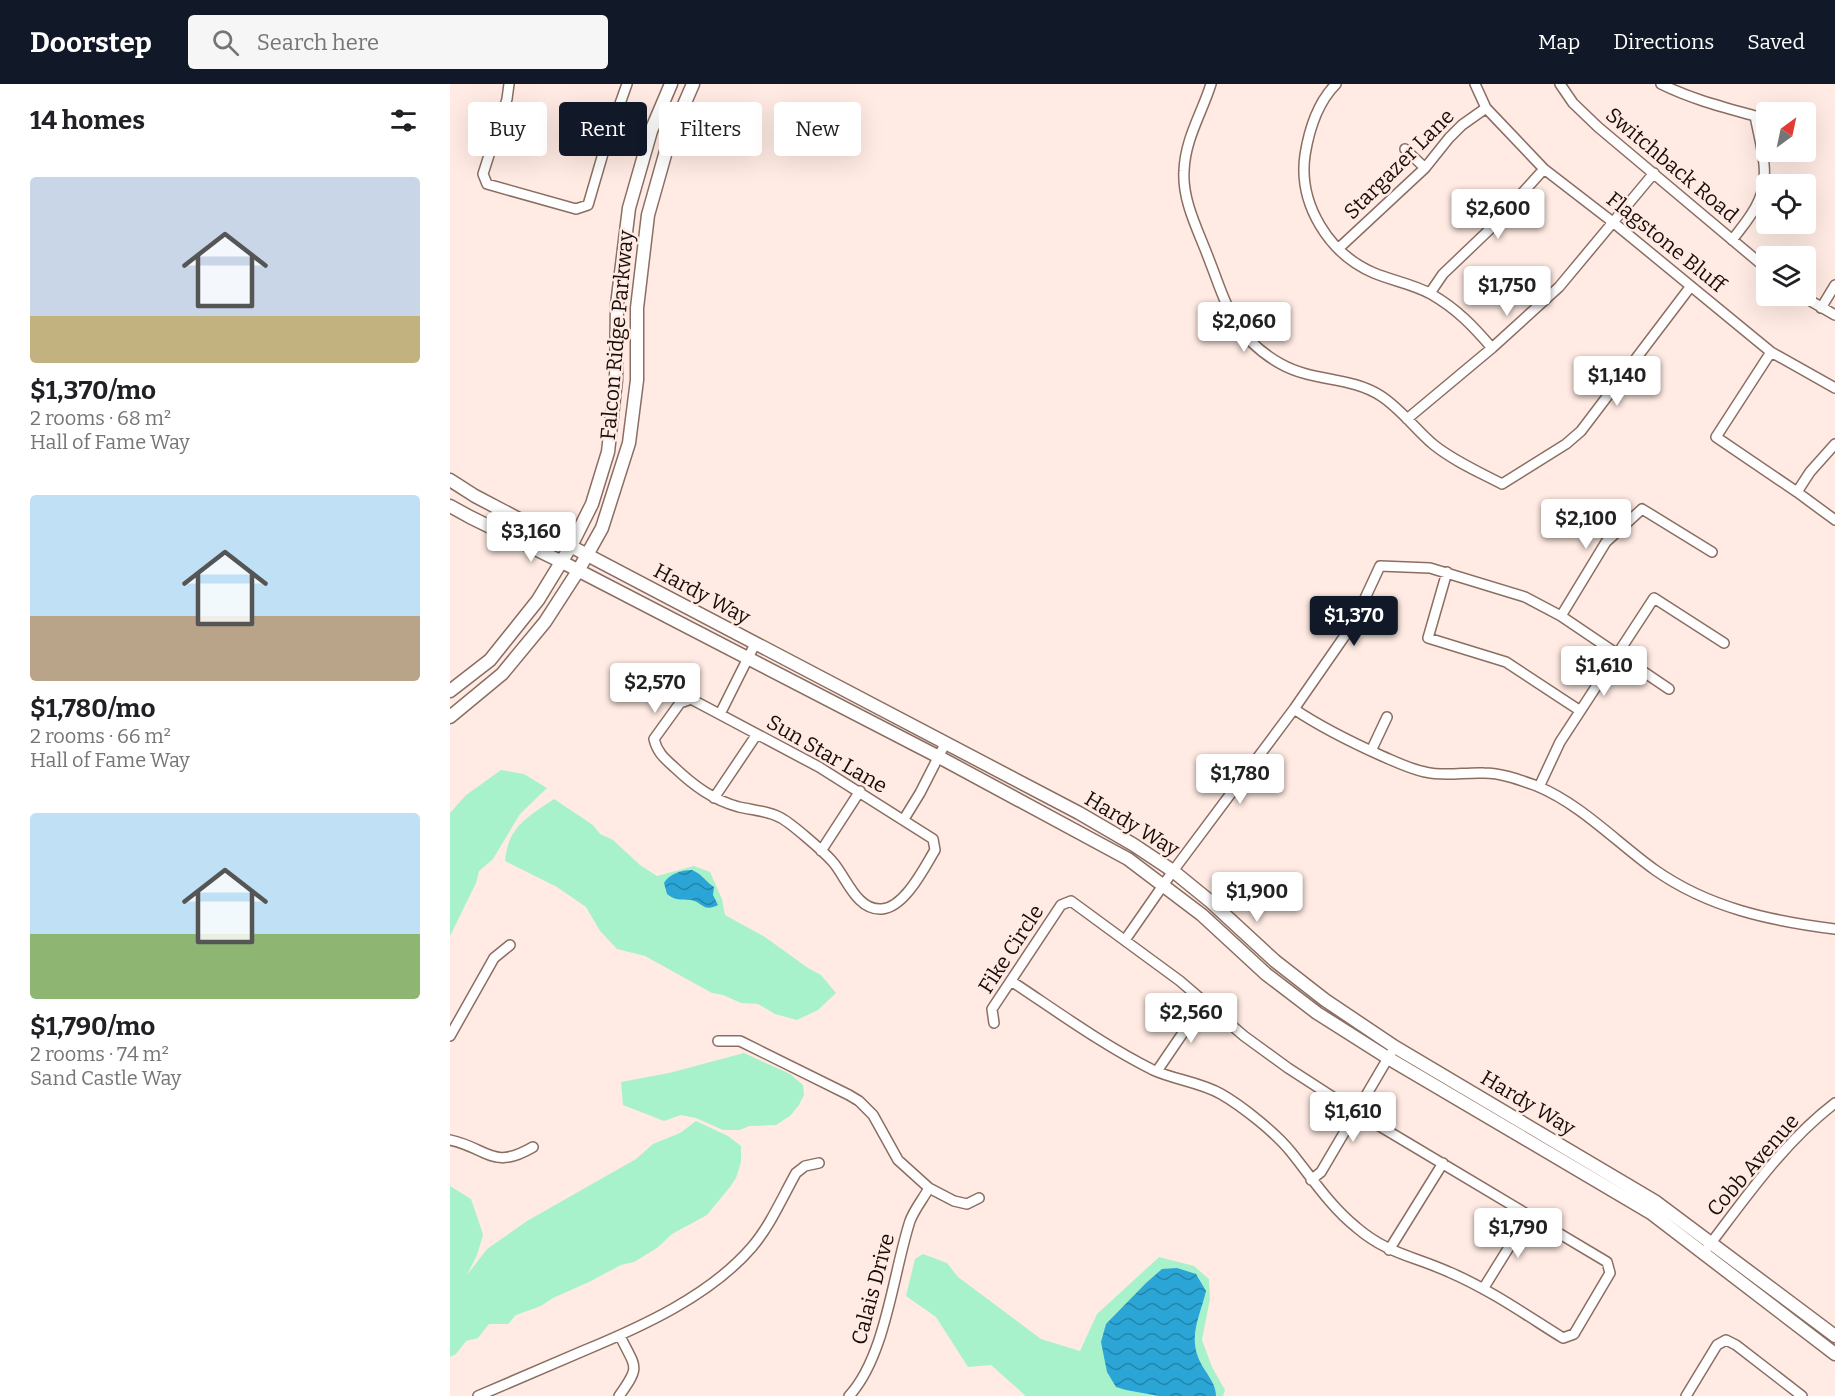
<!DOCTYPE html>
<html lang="en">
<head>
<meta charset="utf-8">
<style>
	:root { --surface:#fff; --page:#f6f6f6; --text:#202124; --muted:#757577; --accent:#111827 }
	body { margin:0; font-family:Bitter,serif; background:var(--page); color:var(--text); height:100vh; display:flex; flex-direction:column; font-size:22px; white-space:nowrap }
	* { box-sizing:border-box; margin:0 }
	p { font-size:20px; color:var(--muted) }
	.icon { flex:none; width:33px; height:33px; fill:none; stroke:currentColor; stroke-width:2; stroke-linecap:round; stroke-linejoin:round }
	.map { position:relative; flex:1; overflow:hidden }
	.details { display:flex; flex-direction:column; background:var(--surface); width:450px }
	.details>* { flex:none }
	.guide { position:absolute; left:18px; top:18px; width:570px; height:54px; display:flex; gap:12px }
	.needle { width:39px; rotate:33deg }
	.fabs { position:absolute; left:1306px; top:18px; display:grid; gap:12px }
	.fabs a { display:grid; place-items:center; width:60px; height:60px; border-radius:6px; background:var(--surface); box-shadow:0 6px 24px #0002; font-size:30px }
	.price { position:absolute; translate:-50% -51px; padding:0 14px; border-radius:6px; background:#fff; color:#222; font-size:20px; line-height:39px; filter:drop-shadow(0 2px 3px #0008) }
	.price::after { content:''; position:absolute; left:50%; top:36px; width:18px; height:14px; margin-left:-9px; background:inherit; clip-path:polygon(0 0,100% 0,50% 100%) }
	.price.active { background:var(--accent); color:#fff }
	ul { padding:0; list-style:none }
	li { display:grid; align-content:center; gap:12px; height:318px; padding:0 30px }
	li span { display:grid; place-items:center; height:186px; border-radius:6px; color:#555 }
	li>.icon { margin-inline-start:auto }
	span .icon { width:108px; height:108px; fill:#fffc; stroke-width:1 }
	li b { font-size:26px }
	h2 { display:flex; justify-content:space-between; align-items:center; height:72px; padding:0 30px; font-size:26px }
	.tag { padding:0 21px; border-radius:6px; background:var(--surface); box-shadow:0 6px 24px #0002; font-size:21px; line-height:54px }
	.tag.active { background:var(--accent); color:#fff }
	header { display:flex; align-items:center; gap:36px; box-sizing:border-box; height:84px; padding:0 30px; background:var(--accent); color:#fff }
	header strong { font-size:28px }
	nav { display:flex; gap:33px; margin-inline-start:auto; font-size:21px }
	.search { width:420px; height:54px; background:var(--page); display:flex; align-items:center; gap:15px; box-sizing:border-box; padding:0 21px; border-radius:6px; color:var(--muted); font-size:22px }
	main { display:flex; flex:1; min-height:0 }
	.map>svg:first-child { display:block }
</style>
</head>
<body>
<header>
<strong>Doorstep</strong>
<div class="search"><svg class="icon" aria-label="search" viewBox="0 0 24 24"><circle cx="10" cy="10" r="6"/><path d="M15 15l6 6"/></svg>Search here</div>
<nav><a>Map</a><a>Directions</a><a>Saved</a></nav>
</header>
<main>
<section class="details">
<h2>14 homes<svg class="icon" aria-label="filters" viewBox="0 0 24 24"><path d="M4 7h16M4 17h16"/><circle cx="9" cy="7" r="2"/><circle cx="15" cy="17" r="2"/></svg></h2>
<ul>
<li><span style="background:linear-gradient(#c9d6e8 75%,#c2b280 0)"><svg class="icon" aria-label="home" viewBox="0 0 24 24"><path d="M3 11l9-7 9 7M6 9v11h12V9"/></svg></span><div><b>$1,370/mo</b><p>2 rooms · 68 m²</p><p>Hall of Fame Way</p></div></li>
<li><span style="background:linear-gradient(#bfe0f5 65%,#b9a48a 0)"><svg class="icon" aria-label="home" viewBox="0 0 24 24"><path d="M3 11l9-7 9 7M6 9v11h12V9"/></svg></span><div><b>$1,780/mo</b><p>2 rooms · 66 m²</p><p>Hall of Fame Way</p></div></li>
<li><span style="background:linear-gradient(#bfe0f5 65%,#8fb573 0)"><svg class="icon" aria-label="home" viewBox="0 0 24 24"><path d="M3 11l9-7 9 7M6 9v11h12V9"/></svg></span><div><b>$1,790/mo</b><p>2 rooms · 74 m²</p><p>Sand Castle Way</p></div></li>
</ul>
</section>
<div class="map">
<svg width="1385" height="1312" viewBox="0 0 1385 1312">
	<defs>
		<pattern id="water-waves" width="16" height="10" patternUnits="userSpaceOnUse" patternTransform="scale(1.5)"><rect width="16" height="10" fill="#2aa5d5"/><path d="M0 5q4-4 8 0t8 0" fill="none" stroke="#2385ab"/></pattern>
	</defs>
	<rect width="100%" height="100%" fill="#ffebe3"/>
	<path fill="#a7f2cb" d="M51,686L74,690L97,704L70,730L43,775L29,787L26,799L0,852V729L16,711Z
		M104,715L143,741L150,750L163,756L190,781L207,792L244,782L260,788L272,815L275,831L315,853L358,884L371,891L386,909L368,926L347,936L325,930L308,920L291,919L273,911L262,909L195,872L167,865L150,847L136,823L107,803L55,777C58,742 78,733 104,715Z
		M294,969L340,990L353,1001L354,1011L349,1021L340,1032L326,1041L299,1042L290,1046H273L246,1034L231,1031L214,1037L173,1021L171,998L219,989Z
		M246,1037L278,1052L291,1062V1078L286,1094L280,1103L257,1131L222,1150L207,1164L184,1178L171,1181L139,1198L103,1214L91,1222L66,1231L58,1240H39L28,1254L16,1257L6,1270L0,1273V1102L21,1115L31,1144L33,1151L27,1171L17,1191L37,1165L77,1137L186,1075L203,1060L230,1049Z
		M473,1170L497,1179L508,1193L591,1255L630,1267L647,1230L709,1173L744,1182L759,1195L760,1215L752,1256L762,1283L775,1306L773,1312H576L541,1281L518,1283L486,1233L456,1212L465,1175Z"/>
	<path fill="url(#water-waves)" d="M242,786C252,790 255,797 264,803L263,811L268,821C253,829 252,817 240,816C230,815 226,817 217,810L214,799C219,790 231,786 242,786Z
		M727,1184L746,1190L756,1207C751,1229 739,1250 748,1273C753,1287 766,1297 766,1312H709L676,1306L666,1303L657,1288L651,1258L656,1240L696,1199L712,1185Z"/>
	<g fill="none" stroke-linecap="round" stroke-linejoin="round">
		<defs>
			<path id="street" d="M59,0L57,15L33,90L37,100L126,125L138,121L157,56L177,0
				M761,0C752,29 735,55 734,87C732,118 750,150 760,178C768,198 774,219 785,237C796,255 813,270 831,280C863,298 900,292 931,312C951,325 966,346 984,361C1004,377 1029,388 1052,400L1116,360L1131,347L1241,202
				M886,0C868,18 859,46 855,71C848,120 879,170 924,189C943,197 963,200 981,210C1007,225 1023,242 1042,264
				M1025,0L1036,24L1094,85L1164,139L1321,268L1385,304
				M1110,0L1123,19L1148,43L1317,185
				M1211,0C1241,15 1273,23 1305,32C1310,59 1321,90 1309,116C1303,131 1292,143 1282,156
				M955,65L975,84
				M889,164L975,84L999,54L1012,41L1036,24
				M980,209L993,190L1039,146L1094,85
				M1352,212L1385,231
				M1371,224L1385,201
				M1321,268L1266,353L1347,408L1385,436
				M957,335L1042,264L1109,203L1204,89
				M1347,408L1360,388L1385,360
				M997,488L978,554L1056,578L1129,626
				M1111,532L1156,458L1192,425L1262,468
				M241,615L369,683L483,755L485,766C474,784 455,823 432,825C406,827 396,792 382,777C374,768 339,737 329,733C318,727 302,726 289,723C263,716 244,702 224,683C214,674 207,668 204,655L230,619Z
				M844,625C872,644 901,658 932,672C946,678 960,685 975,688C995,693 1014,688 1034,689C1052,689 1070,696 1087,702C1132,721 1166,758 1205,786C1259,824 1321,837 1385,845
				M270,630L305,560
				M921,667L937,633
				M1089,703L1110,658L1204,514L1274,559
				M264,714L307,650
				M454,735L470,709L495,660
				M371,767L410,707
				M675,856L723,787L844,625L903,540L930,482L980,484L1075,513L1111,532L1219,605
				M544,939L542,925L611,821L621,817L730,897L794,952L838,984L906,1028L1157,1178L1160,1189L1124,1250L1113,1254C1076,1231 1039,1205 999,1188C964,1172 937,1170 906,1143C880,1122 862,1094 841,1068C826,1049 792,1022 771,1010C750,998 725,996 703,986C653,961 608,928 561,897
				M0,952L44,874L60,861
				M268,957H290L399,1011L409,1017L423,1031L448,1076L479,1104L504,1117L517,1120L529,1114
				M707,987L754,918
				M0,1056C38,1064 42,1087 83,1063
				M861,1096L871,1088L941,969
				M1258,1163C1297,1112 1333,1059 1385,1019
				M939,1166L993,1079
				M1033,1205L1079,1131
				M28,1312C63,1297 98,1282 133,1267C191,1243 260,1212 302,1163C320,1142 332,1114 346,1089L355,1082L369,1079
				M169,1312C191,1281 186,1285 170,1252
				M399,1312C436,1272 443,1189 460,1137C464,1126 473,1115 479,1104
				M1236,1312L1267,1261L1276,1256L1286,1261L1352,1312"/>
			<path id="secondary" d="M0,396L25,412L629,729L684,761L723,787L761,818L825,877L875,916L945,963L1206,1118L1385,1252
				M0,422L20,433L112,478L489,673L678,775L752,831L816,890L867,929L938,974L1201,1129L1385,1270
				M0,607L40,576L88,516L121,462L142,420L158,368L166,296L167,221L179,124L201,47L221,0
				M0,633L52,590L95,538L128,487L152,444L179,359L187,296V224L198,131L220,53L243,0"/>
		</defs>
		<use href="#street" stroke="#8b6e62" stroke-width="12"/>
		<use href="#secondary" stroke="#8b6e62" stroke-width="15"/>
		<use href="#street" stroke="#fff" stroke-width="9"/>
		<use href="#secondary" stroke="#fff" stroke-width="12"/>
	</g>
	<g text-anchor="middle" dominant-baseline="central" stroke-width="5" stroke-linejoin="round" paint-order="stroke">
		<g font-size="21" fill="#180d09" stroke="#ffebe3">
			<text transform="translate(949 80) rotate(-45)">Stargazer Lane</text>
			<text transform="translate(1222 81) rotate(40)">Switchback Road</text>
			<text transform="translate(1216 158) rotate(39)">Flagstone Bluff</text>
			<text transform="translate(167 251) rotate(-85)">Falcon Ridge Parkway</text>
			<text transform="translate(252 510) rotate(28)">Hardy Way</text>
			<text transform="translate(377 670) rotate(30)">Sun Star Lane</text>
			<text transform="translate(682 740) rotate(31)">Hardy Way</text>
			<text transform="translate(561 865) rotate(-57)">Fike Circle</text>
			<text transform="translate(1078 1019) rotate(31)">Hardy Way</text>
			<text transform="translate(1303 1081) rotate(-49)">Cobb Avenue</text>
			<text transform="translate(423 1205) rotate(-75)">Calais Drive</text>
		</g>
	</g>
</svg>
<div class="fabs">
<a><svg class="needle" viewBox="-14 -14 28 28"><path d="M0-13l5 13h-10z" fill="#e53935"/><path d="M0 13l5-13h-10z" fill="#757577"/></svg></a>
<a><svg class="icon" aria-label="locate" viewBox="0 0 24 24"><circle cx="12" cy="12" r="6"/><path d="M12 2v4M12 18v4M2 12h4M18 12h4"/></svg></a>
<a><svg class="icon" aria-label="layers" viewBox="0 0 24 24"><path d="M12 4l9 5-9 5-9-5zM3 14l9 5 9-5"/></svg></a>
</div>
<b class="price" style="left:1048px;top:156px">$2,600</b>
<b class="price" style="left:1057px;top:233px">$1,750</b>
<b class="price" style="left:794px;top:269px">$2,060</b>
<b class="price" style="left:1167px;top:323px">$1,140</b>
<b class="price" style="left:1136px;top:466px">$2,100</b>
<b class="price" style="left:81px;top:479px">$3,160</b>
<b class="price active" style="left:904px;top:563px">$1,370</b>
<b class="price" style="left:1154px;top:613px">$1,610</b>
<b class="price" style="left:205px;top:630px">$2,570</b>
<b class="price" style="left:790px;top:721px">$1,780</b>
<b class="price" style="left:807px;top:839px">$1,900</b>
<b class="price" style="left:741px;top:960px">$2,560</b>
<b class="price" style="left:903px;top:1059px">$1,610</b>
<b class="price" style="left:1068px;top:1175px">$1,790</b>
<div class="guide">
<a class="tag">Buy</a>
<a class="tag active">Rent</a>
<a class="tag">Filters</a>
<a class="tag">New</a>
</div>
</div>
</main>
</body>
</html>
